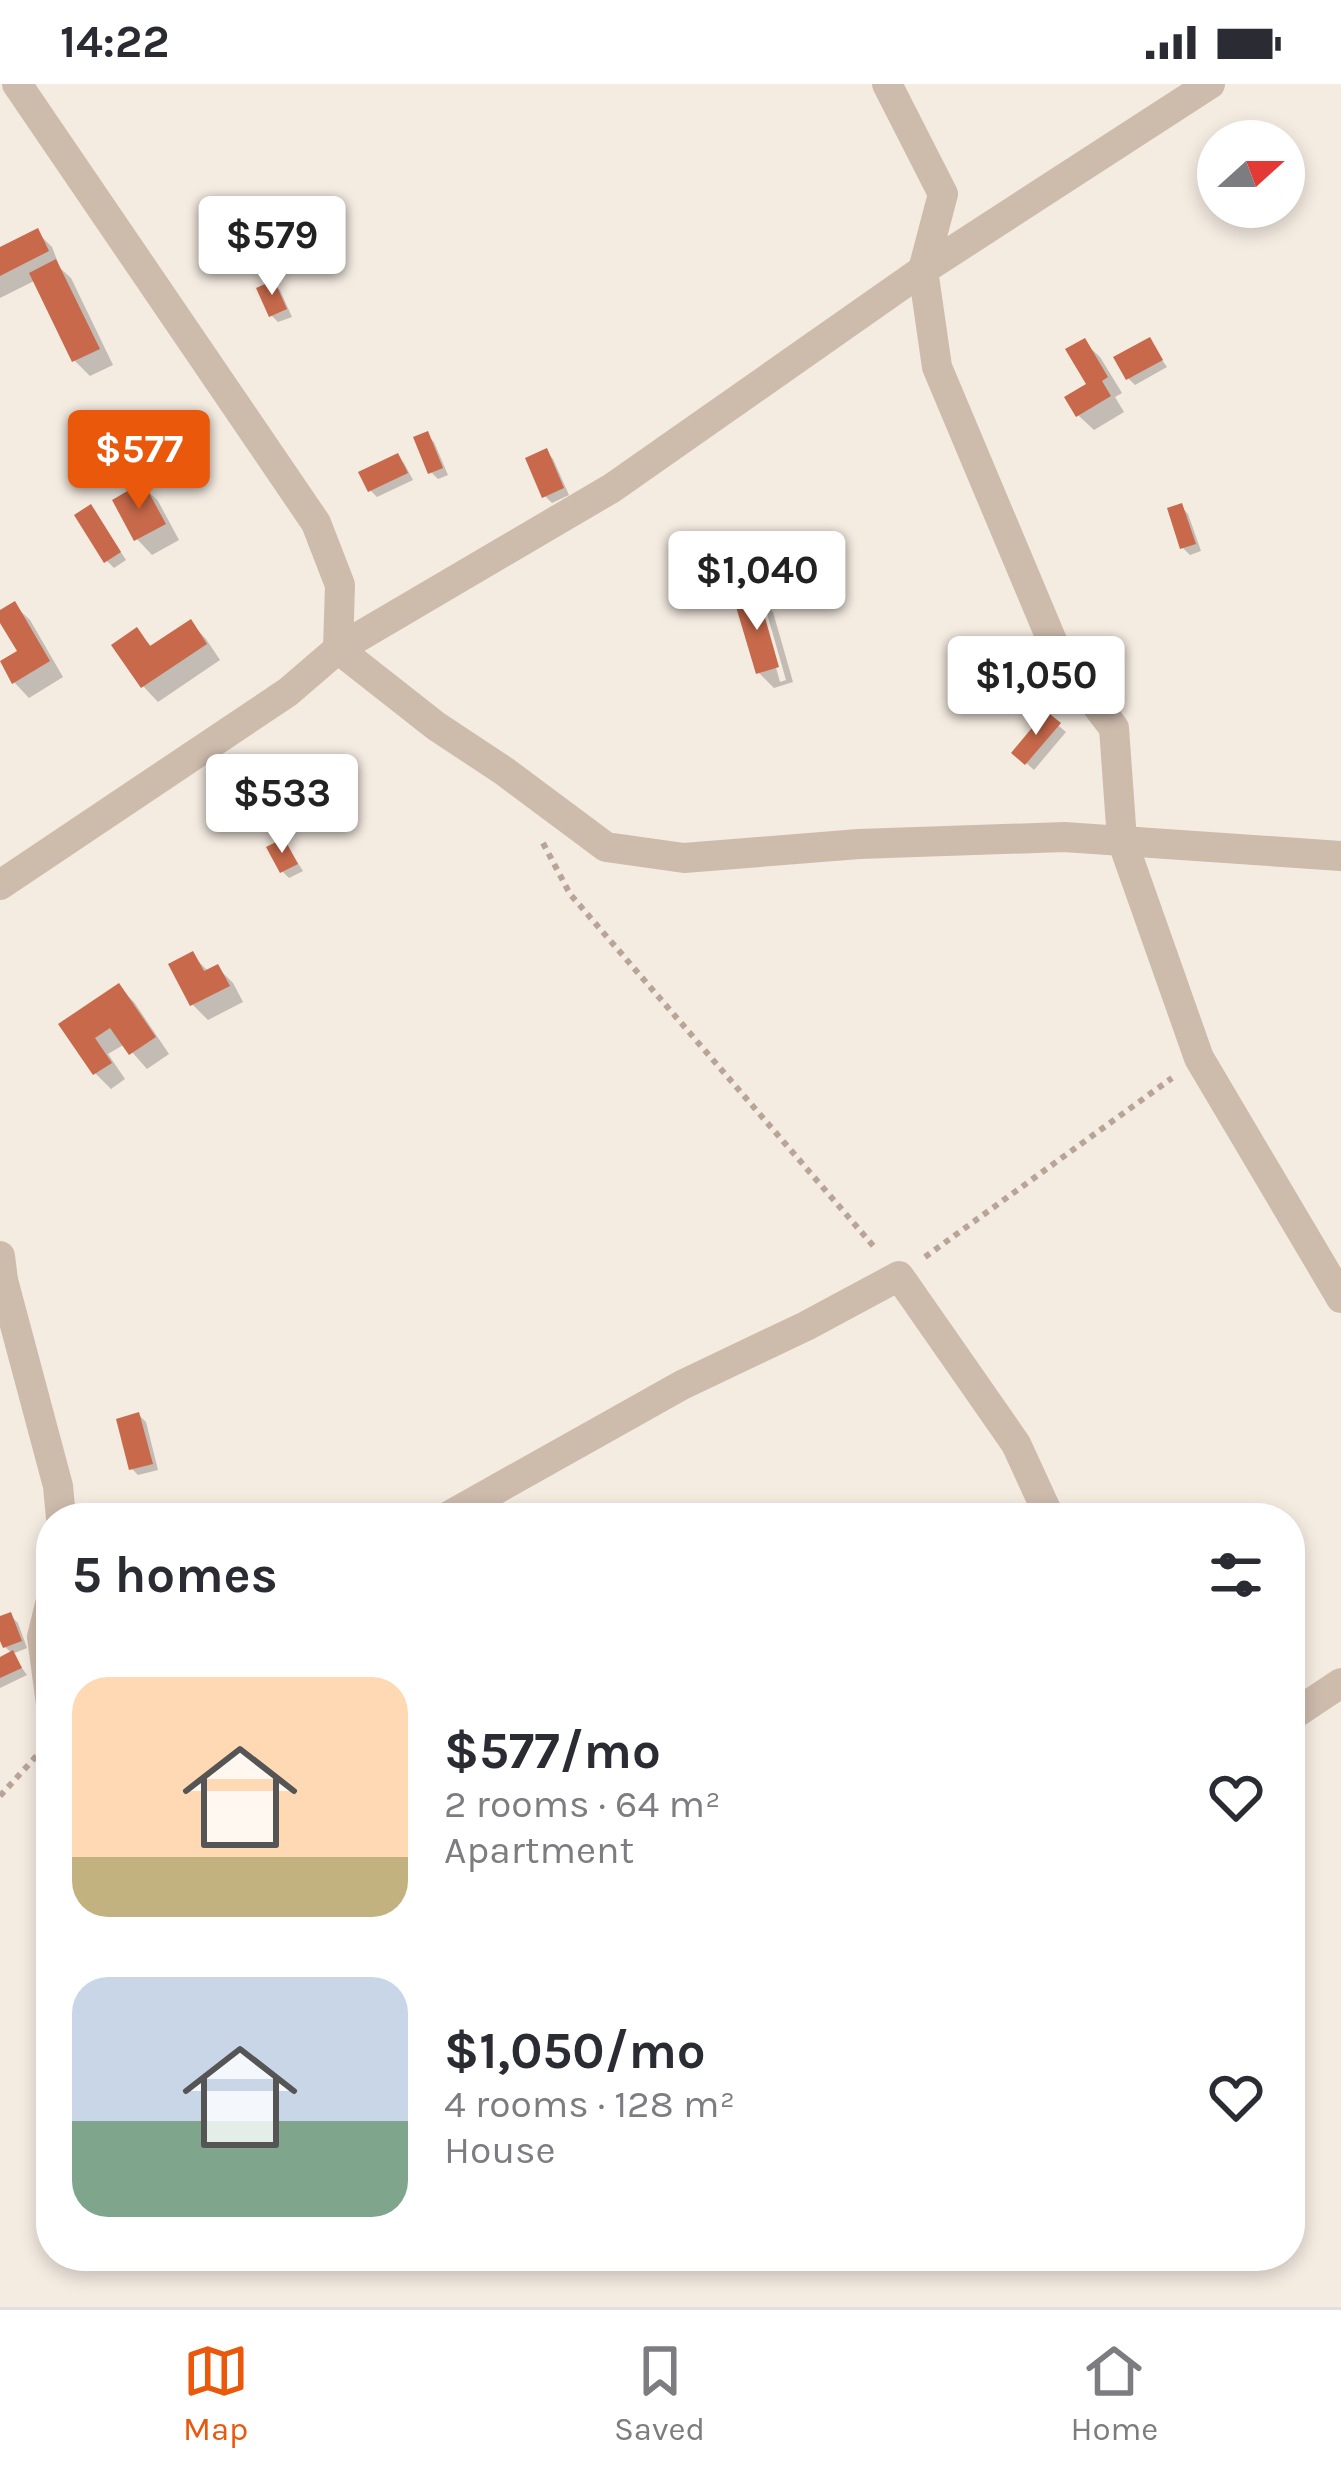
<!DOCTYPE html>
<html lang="en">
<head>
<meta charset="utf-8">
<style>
	:root { --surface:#fff; --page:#f2f2f3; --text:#2b2b33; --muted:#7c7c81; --line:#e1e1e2; --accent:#ea580c }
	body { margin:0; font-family:Karla,sans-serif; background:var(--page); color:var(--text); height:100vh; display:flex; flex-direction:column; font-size:45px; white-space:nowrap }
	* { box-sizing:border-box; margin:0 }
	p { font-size:39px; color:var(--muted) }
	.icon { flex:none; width:66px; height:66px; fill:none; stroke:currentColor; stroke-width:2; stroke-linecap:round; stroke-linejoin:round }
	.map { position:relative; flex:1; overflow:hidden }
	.panel { position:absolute; left:36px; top:1419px; width:1269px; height:768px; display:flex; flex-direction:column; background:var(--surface); border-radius:48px; box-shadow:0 6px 18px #0003 }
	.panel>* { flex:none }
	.needle { width:78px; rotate:69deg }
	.controls { position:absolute; left:1197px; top:36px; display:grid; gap:24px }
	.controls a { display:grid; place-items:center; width:108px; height:108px; border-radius:50%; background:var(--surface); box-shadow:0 6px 18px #0003; font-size:60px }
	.price { position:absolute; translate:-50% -102px; padding:0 27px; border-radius:12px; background:#fff; color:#222; font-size:39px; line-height:78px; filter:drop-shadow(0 3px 6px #0008) }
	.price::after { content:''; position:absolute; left:50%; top:72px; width:36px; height:27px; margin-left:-18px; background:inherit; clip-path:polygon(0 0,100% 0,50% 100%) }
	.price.active { background:var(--accent); color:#fff }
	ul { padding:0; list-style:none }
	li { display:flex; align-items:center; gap:36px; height:300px; padding:0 36px }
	li span { display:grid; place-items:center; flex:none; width:336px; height:240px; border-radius:36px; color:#555 }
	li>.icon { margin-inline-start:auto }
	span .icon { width:144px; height:144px; fill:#fffc; stroke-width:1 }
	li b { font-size:51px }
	h2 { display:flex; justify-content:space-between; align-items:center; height:144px; padding:0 36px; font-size:51px }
	.status { display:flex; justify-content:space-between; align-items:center; height:84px; padding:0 60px; background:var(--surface); direction:ltr }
	.status svg { height:33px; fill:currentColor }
	.menu { display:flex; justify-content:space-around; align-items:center; height:168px; border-top:3px solid var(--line); background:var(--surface); font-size:33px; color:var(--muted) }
	.menu a { display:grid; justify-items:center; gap:6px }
	.menu .active { color:var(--accent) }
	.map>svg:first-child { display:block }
</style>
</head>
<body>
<div class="status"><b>14:22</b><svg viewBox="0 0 49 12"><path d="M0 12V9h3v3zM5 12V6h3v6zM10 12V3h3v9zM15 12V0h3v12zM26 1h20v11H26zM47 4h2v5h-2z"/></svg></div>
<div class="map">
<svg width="1341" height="2223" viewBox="0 0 1341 2223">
	<rect width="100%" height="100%" fill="#f4ebe1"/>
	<path fill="#0003" fill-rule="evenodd" d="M37,148L52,163L60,184L71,194L113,281L90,292L75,277L36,196L0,214V167Z
		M273,200L280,206L292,233L278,238L271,231Z
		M1149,257L1167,283L1135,301L1128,294Z
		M1084,258L1100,273L1122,309L1115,313L1124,328L1094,346L1078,331L1090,301Z
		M427,351L434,358L448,391L438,395L431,388Z
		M547,368L553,375L569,411L552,419L545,412Z
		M397,372L404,379L413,396L377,413L370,406Z
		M142,401L158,417L179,456L152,471L137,455Z
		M1181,422L1188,430L1201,467L1190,471L1183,464Z
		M97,431L126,476L114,484L107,477Z
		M757,512L773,528L793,598L774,604L758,588ZM760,526H766L786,596L780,598Z
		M14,521L30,536L63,593L29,614L14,598L21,568L0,533V530Z
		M191,539L206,555L220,576L158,618L143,602L137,547L153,564Z
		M1046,631L1066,648L1034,686L1015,669Z
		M284,757L303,787L289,794L282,787Z
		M192,871L209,888L217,883L233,899L243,918L208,936L192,920Z
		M119,903L134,918L169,970L147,985L125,960L108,970L125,995L111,1005L95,989L62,941Z
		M139,1331L146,1338L158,1386L138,1391L131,1384Z
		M11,1532L18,1539L27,1564L12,1570L27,1591L0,1604V1577L13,1570L5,1563L0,1549V1536Z"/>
	<path fill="#c8694b" d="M38,144L49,167L0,192V163Z
		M56,175L100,265L72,278L29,189Z
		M274,196L287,225L269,233L256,204Z
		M1150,253L1163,276L1126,296L1113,273Z
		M1085,254L1108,293L1102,297L1111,312L1076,333L1064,313L1086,300L1065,265Z
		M428,347L443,384L428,390L413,353Z
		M547,364L564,404L542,414L525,374Z
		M398,369L408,389L368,408L358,388Z
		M143,398L166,440L134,457L112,416Z
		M1182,419L1196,460L1180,465L1167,424Z
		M91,420L121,468L104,479L74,431Z
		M758,509L779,583L756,590L734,516Z
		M15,517L50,577L12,600L0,577L17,567L0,539V526Z
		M191,535L207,560L141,604L111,561L137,543L150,562Z
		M1046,627L1061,639L1025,681L1011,669Z
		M284,754L298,780L280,789L266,763Z
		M193,867L204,887L218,880L230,902L190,922L168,880Z
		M119,899L156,953L129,971L110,944L95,954L112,979L93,991L58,940Z
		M139,1328L153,1380L129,1386L116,1335Z
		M11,1528L22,1557L3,1564L0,1557V1532Z
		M13,1566L22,1584L0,1594V1573Z"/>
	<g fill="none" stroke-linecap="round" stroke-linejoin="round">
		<path stroke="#b9a596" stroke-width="6" stroke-dasharray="6 6" stroke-linecap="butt" d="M543,759L570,810L876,1165
			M925,1173L1172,994
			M0,1712L51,1656"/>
		<path stroke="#cdbbac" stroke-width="30" d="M887,0L943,110L923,186L937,283L1058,571L1114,644L1122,756L1199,974L1341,1214
			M338,565L612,404L923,186L1210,0
			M0,1172L3,1196L58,1402L61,1434
			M445,1434L682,1301L806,1242L899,1192L1016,1360L1050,1434
			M51,1516L42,1553L51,1620
			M1290,1633L1341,1599"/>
		<path stroke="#cdbbac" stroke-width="30" d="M338,565L436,642L504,687L606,763L684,774L859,760L1064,753L1341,772
			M0,801L288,608L338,565L340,501L316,439L17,0"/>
	</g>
</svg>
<div class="controls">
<a><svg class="needle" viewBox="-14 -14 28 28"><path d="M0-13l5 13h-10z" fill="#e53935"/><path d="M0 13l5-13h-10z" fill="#7c7c81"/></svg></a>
</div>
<b class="price" style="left:272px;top:214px">$579</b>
<b class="price active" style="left:139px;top:428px">$577</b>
<b class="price" style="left:757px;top:549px">$1,040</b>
<b class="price" style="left:1036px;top:654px">$1,050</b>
<b class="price" style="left:282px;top:772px">$533</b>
<section class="panel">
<h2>5 homes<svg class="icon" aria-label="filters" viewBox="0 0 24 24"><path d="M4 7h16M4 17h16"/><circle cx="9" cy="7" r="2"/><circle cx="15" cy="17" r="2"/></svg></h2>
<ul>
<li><span style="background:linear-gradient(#ffd9b3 75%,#c2b280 0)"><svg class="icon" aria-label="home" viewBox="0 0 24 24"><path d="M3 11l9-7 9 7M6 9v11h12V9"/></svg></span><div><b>$577/mo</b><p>2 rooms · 64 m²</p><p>Apartment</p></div><svg class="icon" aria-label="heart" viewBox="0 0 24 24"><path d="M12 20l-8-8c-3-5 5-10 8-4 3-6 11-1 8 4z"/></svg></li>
<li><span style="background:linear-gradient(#c9d6e8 60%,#7fa58c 0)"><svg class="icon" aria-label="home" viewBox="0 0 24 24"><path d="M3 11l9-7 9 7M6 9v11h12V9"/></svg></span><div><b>$1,050/mo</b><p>4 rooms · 128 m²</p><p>House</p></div><svg class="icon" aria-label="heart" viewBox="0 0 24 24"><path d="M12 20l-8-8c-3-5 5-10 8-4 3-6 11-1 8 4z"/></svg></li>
</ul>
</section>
</div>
<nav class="menu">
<a class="active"><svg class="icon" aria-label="map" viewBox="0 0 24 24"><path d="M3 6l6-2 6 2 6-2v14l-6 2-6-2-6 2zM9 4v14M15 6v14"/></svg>Map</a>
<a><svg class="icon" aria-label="saved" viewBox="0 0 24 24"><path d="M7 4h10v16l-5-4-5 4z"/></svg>Saved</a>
<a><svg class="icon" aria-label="home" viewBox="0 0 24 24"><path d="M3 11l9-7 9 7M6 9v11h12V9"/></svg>Home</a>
</nav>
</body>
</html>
